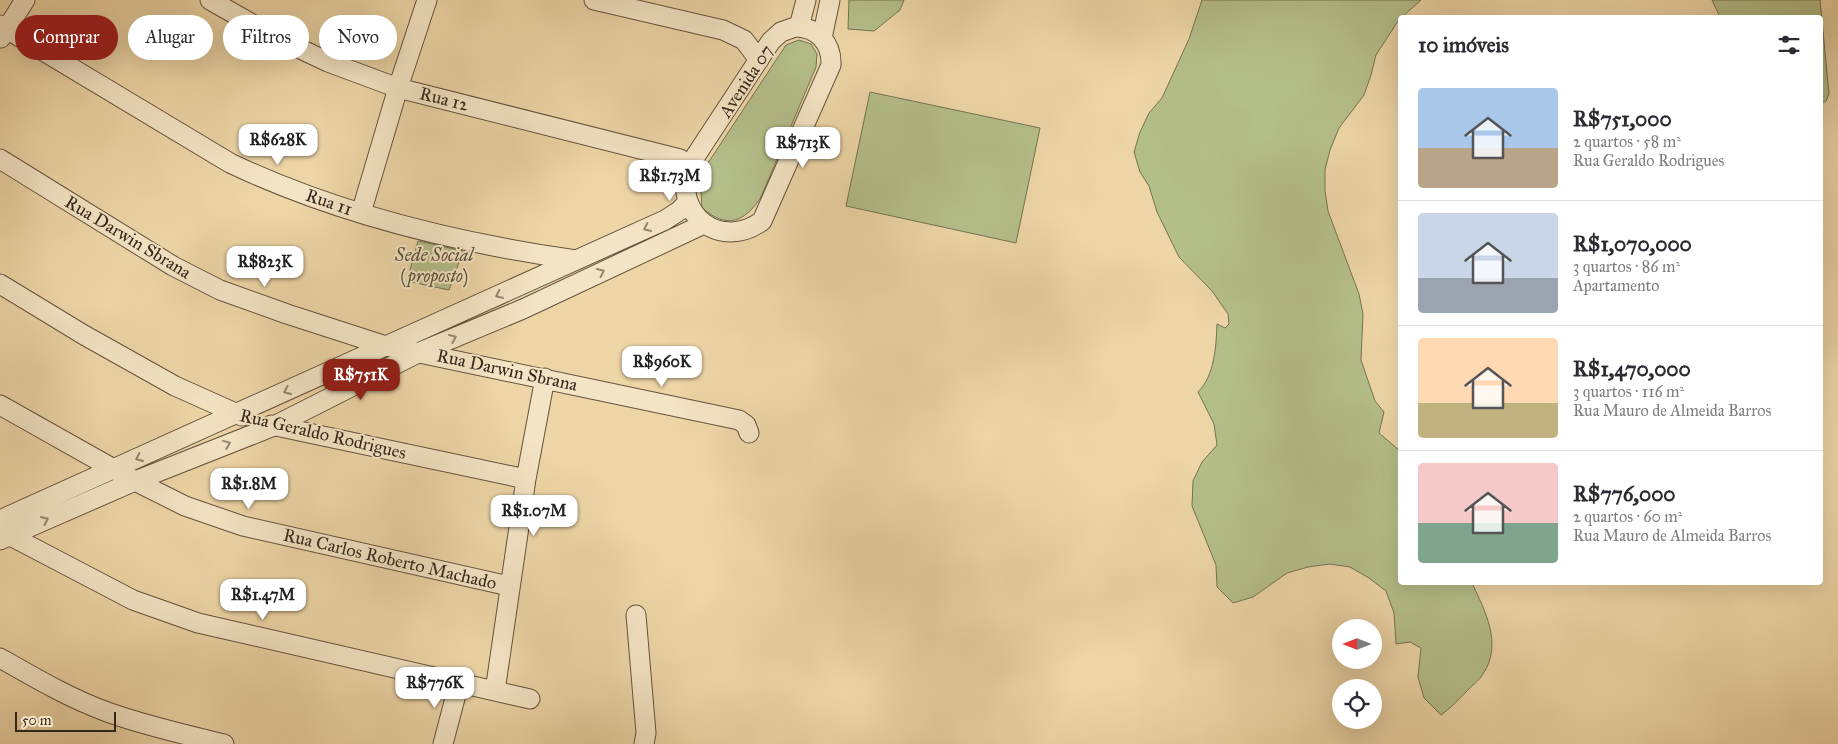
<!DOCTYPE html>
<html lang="pt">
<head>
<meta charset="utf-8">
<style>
	:root { --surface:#fff; --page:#f2f2f3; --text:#2b2b33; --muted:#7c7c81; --line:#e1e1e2; --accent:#8f2418 }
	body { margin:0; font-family:"IM FELL Great Primer",serif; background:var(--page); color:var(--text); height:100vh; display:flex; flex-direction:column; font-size:19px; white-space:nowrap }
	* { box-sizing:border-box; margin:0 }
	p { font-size:16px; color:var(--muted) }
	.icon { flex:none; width:28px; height:28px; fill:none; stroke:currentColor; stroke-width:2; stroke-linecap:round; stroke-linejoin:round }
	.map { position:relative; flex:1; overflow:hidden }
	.details { position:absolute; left:1398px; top:15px; width:425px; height:570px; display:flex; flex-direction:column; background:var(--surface); border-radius:5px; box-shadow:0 5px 20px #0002 }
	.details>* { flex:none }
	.guide { position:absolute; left:15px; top:15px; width:475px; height:45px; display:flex; gap:10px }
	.needle { width:32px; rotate:270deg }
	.fabs { position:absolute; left:1332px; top:619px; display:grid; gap:10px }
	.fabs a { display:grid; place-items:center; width:50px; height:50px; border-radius:50%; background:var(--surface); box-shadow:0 5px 20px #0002; font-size:25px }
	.scale { position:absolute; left:15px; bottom:12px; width:101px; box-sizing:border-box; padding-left:5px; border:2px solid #36271c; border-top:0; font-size:14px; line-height:18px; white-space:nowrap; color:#36271c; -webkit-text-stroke:4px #f3e4c5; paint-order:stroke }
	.price { position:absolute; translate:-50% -42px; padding:0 11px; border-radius:10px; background:#fff; color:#222; font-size:16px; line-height:32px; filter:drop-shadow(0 1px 2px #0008) }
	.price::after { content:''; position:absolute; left:50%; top:30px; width:15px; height:11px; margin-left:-8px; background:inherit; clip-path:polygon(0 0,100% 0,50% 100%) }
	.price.current { background:var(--accent); color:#fff }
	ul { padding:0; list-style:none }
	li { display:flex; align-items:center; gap:15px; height:125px; padding:0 20px }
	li+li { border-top:1px solid var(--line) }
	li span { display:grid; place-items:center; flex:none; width:140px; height:100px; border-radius:5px; color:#555 }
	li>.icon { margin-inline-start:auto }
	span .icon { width:60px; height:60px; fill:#fffc; stroke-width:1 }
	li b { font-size:21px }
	h2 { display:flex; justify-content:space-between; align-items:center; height:60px; padding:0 20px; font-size:21px }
	.chip { padding:0 18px; border-radius:22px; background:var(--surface); box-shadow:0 5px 20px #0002; font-size:18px; line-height:45px }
	.chip.current { background:var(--accent); color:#fff }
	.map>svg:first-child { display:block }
</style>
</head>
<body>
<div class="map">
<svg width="1838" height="744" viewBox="0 0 1838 744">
	<rect width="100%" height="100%" fill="#edd5a6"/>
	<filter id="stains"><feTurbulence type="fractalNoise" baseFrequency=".004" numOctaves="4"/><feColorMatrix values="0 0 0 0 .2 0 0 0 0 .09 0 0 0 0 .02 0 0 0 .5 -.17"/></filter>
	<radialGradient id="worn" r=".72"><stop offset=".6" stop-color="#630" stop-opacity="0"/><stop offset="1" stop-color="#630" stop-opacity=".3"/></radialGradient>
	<path fill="#b4be89" stroke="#757252" d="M849,0H904L900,10L874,31L848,29Z
		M1202,0H1421L1402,17L1400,18L1376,55L1371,75L1364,95L1339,128L1330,150L1325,170V191L1328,211L1359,294L1363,314L1361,360L1375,401L1384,412L1379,433L1400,451V582L1472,583C1485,611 1503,644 1483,674C1479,681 1472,685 1467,691C1458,700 1451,708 1441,715L1424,698L1418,677L1421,648L1410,642L1396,644L1394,613L1386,591L1369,578L1350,567L1330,564L1308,567L1287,573L1253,597L1233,603L1217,587L1216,565L1192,506L1193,481L1202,462L1217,445L1214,424L1198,392C1215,375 1216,346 1217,324L1225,328L1229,324L1228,314L1212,291L1179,257L1157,212L1149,186L1140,172L1134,152L1140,132L1149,113L1162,98L1189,39Z
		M1712,0H1820L1829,94L1826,101L1820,104V18L1720,17Z
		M799,40L811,44L817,54L816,67L761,197C744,223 727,229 702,208L700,175L786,45Z
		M870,92L1040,128L1016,243L846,206Z
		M418,241L463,251L449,290L407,281Z"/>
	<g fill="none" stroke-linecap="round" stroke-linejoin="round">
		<defs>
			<path id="minor" d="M210,0L275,37L328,62L398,88L680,159L689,166
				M594,0L723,30L744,40L759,60
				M0,25L230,163C339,215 457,243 576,260
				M795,27C817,27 832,43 831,65L762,221C721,251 672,215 689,166L771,41L781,32Z
				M799,27L806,0
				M1,38L25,0
				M822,38L830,0
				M0,159L173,266L220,290L287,314L386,346L739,420L746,425L749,433
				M361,213L398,88L427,0
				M0,284L84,335L175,386L242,416
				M0,405L135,481L185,506L243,526L509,586
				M271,425L526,479
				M0,520L665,220L679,211L688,202
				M3,532L133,600L198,623L530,699
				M0,540L135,481L274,426L420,352L523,309L704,224
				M636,615L646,733L644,744
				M0,658C35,678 71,699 110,713C147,726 186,735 224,744
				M495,691L526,479L545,378
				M443,744L459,683"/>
		</defs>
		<use href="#minor" stroke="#64523e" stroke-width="21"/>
		<use href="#minor" stroke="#f3e4c5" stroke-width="19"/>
	</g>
	<defs><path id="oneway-chevron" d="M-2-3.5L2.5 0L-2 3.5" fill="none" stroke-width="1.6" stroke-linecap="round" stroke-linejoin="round" transform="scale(1.25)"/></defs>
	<g stroke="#948670">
		<use href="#oneway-chevron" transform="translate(647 228) rotate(155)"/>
		<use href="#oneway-chevron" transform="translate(601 272) rotate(-25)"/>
		<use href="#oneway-chevron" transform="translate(499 295) rotate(155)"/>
		<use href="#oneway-chevron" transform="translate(453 338) rotate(-23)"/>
		<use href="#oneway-chevron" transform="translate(287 391) rotate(156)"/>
		<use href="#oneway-chevron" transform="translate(227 444) rotate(-22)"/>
		<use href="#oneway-chevron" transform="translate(139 458) rotate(155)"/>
		<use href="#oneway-chevron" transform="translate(45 520) rotate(-24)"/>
	</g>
	<g text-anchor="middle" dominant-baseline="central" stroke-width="4" stroke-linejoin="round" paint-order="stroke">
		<g font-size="18" fill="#36271c" stroke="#f3e4c5">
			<text transform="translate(746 81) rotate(-57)">Avenida 07</text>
			<text transform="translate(444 99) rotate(14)">Rua 12</text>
			<text transform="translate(329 202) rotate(19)">Rua 11</text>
			<text transform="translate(128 237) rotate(31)">Rua Darwin Sbrana</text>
			<text transform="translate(507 370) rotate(12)">Rua Darwin Sbrana</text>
			<text transform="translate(323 434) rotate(13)">Rua Geraldo Rodrigues</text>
			<text transform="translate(390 559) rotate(13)">Rua Carlos Roberto Machado</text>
		</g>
		<g font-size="18" font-style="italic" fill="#564d37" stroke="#f3e4c5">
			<text x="434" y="255">Sede Social<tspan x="434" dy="21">(proposto)</tspan></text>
		</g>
	</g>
	<rect width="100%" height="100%" filter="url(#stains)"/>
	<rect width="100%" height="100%" fill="url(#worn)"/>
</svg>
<div class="fabs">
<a><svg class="needle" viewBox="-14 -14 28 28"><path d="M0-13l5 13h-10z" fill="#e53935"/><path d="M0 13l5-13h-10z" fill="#7c7c81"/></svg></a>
<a><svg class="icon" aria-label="locate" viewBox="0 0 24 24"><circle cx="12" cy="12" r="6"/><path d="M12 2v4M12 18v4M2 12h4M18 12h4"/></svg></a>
</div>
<div class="scale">50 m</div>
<b class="price" style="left:278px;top:166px">R$628K</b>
<b class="price" style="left:803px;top:169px">R$713K</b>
<b class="price" style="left:670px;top:202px">R$1.73M</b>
<b class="price" style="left:265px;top:288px">R$823K</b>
<b class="price" style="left:662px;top:388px">R$960K</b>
<b class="price current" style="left:361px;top:401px">R$751K</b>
<b class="price" style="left:249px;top:510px">R$1.8M</b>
<b class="price" style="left:534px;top:537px">R$1.07M</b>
<b class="price" style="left:263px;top:621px">R$1.47M</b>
<b class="price" style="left:435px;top:709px">R$776K</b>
<div class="guide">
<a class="chip current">Comprar</a>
<a class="chip">Alugar</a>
<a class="chip">Filtros</a>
<a class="chip">Novo</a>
</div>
<section class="details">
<h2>10 imóveis<svg class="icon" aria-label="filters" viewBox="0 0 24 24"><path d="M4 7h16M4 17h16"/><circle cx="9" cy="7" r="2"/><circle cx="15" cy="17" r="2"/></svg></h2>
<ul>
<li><span style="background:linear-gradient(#a9c7e8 60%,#b9a48a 0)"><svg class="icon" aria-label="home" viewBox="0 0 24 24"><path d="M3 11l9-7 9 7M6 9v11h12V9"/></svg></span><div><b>R$751,000</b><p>2 quartos · 58 m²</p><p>Rua Geraldo Rodrigues</p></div></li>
<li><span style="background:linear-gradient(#c9d6e8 65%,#9aa5b1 0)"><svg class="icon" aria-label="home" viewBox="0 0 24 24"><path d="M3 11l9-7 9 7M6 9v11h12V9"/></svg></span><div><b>R$1,070,000</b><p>3 quartos · 86 m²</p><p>Apartamento</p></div></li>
<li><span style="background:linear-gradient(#ffd9b3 65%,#c2b280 0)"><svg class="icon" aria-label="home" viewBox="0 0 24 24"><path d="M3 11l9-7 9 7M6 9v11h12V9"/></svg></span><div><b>R$1,470,000</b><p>3 quartos · 116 m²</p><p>Rua Mauro de Almeida Barros</p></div></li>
<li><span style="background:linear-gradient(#f6c9c9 60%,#7fa58c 0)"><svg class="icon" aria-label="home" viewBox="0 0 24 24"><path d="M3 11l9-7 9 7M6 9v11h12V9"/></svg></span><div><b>R$776,000</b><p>2 quartos · 60 m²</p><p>Rua Mauro de Almeida Barros</p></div></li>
</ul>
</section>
</div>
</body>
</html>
